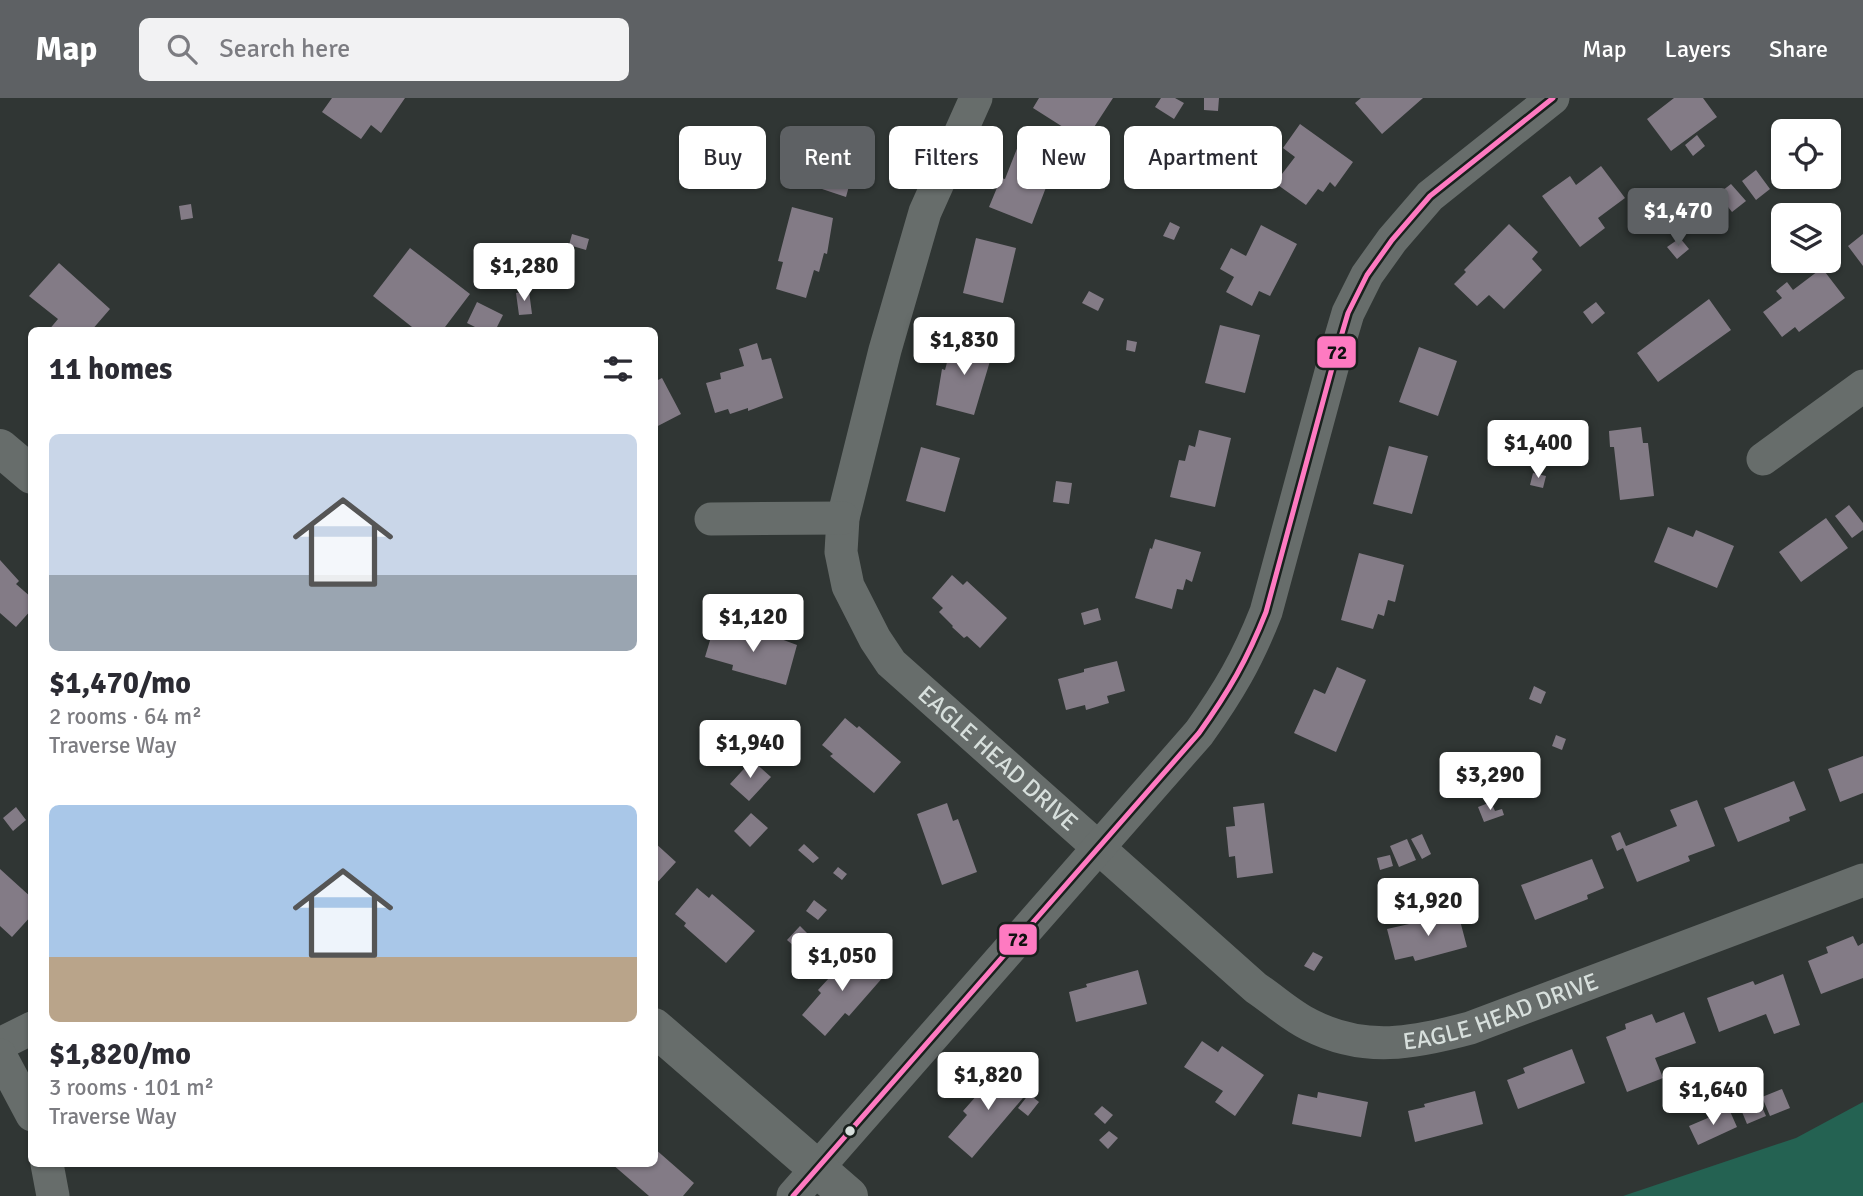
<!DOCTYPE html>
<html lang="en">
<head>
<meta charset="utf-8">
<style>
	:root { --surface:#fff; --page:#f2f2f3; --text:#2b2b33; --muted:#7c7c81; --accent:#5e6164 }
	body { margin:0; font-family:Signika,sans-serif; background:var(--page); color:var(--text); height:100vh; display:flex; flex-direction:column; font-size:26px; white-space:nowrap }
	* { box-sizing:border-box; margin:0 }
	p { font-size:23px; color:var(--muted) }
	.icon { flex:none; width:38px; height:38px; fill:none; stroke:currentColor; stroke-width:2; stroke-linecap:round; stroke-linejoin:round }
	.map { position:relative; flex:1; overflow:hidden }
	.side { position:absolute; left:28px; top:229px; width:630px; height:840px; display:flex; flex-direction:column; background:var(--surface); border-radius:10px; box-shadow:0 2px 5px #0004 }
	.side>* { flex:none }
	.hud { position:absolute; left:679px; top:28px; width:665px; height:63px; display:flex; gap:14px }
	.tools { position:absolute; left:1771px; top:21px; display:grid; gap:14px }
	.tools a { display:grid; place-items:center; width:70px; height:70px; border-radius:10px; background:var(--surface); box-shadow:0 2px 5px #0004; font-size:35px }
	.price { position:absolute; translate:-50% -60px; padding:0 16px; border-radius:7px; background:#fff; color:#222; font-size:23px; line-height:46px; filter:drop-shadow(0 2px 4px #0008) }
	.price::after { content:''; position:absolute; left:50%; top:42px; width:21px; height:16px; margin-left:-10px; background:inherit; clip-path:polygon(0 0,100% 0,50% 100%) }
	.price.selected { background:var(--accent); color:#fff }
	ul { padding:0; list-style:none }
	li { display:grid; align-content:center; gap:14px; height:371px; padding:0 21px }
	li span { display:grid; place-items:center; height:217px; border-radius:10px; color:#555 }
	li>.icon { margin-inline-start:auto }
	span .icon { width:126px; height:126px; fill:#fffc; stroke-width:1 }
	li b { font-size:30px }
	h2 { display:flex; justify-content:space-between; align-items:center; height:84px; padding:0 21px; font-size:30px }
	.chip { padding:0 24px; border-radius:10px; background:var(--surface); box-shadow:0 2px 5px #0004; font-size:24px; line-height:63px }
	.chip.selected { background:var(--accent); color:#fff }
	header { display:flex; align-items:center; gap:42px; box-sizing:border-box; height:98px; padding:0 35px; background:var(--accent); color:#fff }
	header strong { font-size:33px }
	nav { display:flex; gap:38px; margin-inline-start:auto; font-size:24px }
	.search { width:490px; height:63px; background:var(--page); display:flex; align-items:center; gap:18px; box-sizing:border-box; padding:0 24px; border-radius:10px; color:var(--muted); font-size:26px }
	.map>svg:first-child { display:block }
</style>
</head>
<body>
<header>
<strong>Map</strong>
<div class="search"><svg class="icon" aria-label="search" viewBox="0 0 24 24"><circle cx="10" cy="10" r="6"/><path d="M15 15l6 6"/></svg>Search here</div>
<nav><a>Map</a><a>Layers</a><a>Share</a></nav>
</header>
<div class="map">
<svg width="1863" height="1098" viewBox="0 0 1863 1098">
	<rect width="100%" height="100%" fill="#303634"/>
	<path fill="#246252" d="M1863,1004V1098H1623L1796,1040Z"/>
	<path fill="#837b86" d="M332,0H405L381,35L371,27L361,41L322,14Z
		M1039,0H1113L1085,43L1033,10Z
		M1161,0H1175L1184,5L1174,21L1155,9Z
		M1204,0H1219L1218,13L1204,12Z
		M1361,0H1423L1382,36L1355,5Z
		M1674,0H1703L1717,19L1671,53L1647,21Z
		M1300,26L1353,64L1335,89L1330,84L1323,94L1318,91L1306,107L1275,85L1295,59L1283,50Z
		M823,28L862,41L846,99L789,80L794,65L809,70Z
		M1697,37L1705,48L1693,58L1685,47Z
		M1020,43L1058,58L1032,126L989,109L1001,80L1005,81Z
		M1203,54L1213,61L1207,70L1196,63Z
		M1601,68L1625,100L1598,120L1605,130L1580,149L1542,98L1570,78L1576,87Z
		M1756,72L1770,91L1756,102L1742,83Z
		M1731,86L1746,103L1732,114L1718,96Z
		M191,106L193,120L181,122L179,108Z
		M792,109L833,120L827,156L824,155L819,174L814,172L806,200L776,191L783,164L778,163Z
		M1170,124L1180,129L1174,142L1163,138Z
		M1509,126L1538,154L1532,161L1542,172L1504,211L1489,197L1477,208L1454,186L1466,174L1464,172Z
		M1261,127L1297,146L1270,198L1259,193L1252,208L1226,194L1234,179L1220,171L1231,150L1246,158Z
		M572,136L589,141L586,152L569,147Z
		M1863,136V168L1848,148Z
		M976,140L1016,150L1003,205L963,195Z
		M1680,140L1689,151L1677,161L1667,149Z
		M410,150L470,196L442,233H417L373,198Z
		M59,165L110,211L91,233H48L58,221L29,198Z
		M1822,170L1845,200L1799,234L1795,229L1782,239L1763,214L1782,200L1776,193L1787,184L1793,192Z
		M529,193L532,216L519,217L516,195Z
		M1089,193L1104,201L1098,213L1082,205Z
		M1709,201L1731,232L1658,284L1637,255Z
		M477,204L503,217L495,233H483L467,225Z
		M1596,204L1605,215L1592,226L1583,214Z
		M1220,227L1260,237L1245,295L1205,285Z
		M959,240L989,249L986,262L990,263L974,317L936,307L942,271L945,272L950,253L956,254Z
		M1127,242L1137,244L1135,254L1126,252Z
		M757,245L762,262L771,260L783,300L748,313V310L730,316L728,311L715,315L706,285L721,281L720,275L744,268L739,251Z
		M1419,249L1457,263L1438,318L1399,304Z
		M662,280L681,316L654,330V284Z
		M1641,329L1643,345H1648L1654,398L1620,402L1614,349H1610L1609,333Z
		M1199,332L1231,340L1215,409L1170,399L1179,362L1185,363L1189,347L1195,349Z
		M1389,348L1428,358L1412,416L1373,406Z
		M921,349L960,360L945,414L906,403Z
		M1533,375L1546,378L1543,390L1530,387Z
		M1056,383L1072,385L1069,406L1053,404Z
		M1849,407L1863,425V432L1852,440L1835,418Z
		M1826,420L1848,450L1801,484L1779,454Z
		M1668,429L1693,439L1696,432L1734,448L1717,490L1654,464Z
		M1155,441L1201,454L1192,484L1186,481L1183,492L1177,491L1172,511L1135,500L1150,450L1152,451Z
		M1359,455L1404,467L1395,504L1388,502L1384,518L1378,516L1373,531L1341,522Z
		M0,462L19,483L16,486L32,500V511L16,529L0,515Z
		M952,477L963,487L967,483L1007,520L980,550L967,538L964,540L952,529L953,528L939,514L943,510L932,500Z
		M1098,510L1101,522L1084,527L1081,515Z
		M714,529L742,536L743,532L761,537L762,534L797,547L786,587L732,572L733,567L705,559Z
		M1117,563L1125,593L1107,598L1109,605L1086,612L1085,607L1066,612L1058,581L1084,574V571Z
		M1337,569L1366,582L1336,654L1294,635L1314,591L1325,596Z
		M1534,588L1546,594L1541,606L1529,601Z
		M845,620L857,630L859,628L901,664L874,695L830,658L833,656L822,647Z
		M1556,637L1566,641L1562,652L1552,648Z
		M1863,658V695L1840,704L1828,671Z
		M752,662L771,679L749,703L730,686Z
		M1794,683L1806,712L1789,719L1790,723L1738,744L1724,710Z
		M1697,702L1715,748L1688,758L1690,763L1637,784L1623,750L1617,753L1611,738L1620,734L1626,748L1677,728L1670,712Z
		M1491,704L1495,713L1502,711L1504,717L1484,724L1478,709Z
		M947,705L953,723L958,721L977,774L942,787L917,716Z
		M1264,705L1273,775L1237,780L1235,758L1229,759L1226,729L1235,728L1233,709Z
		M16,709L26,722L13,733L3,720Z
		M751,715L768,730L750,749L734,733Z
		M1422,736L1431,756L1422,761L1411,741Z
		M1407,741L1416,762L1399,769L1390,748Z
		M654,744L676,764L654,788Z
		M804,746L819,760L813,765L798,752Z
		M1390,757L1393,768L1380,772L1377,760Z
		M1592,761L1604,790L1587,797L1588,801L1535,822L1521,787Z
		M838,769L847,776L842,782L833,775Z
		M0,771L32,800V817L12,839L0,828Z
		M697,790L709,800L712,796L755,833L726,865L684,828L686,825L675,816Z
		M814,802L827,812L818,822L806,813Z
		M1458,815L1467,849L1415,863L1413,858L1395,862L1387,831Z
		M800,828L808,836L796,850L787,842Z
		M1853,838L1858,848L1863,845V880L1821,896L1808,863L1828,855L1826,849Z
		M1313,854L1323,859L1314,873L1304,868Z
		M859,856L884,878L849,918L845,915L825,938L802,917L821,895L818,892L830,879L825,875L836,863L845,871Z
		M1138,872L1147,906L1076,924L1069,894L1087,889L1086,886Z
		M1783,876L1800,927L1774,936L1766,916L1719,934L1707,900L1753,883L1755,887Z
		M1684,914L1696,945L1655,960L1663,980L1627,994L1606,939L1626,931L1625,926L1652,916L1656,925Z
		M1202,943L1218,954L1222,948L1264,977L1235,1018L1215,1004L1223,993L1184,969Z
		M1572,951L1585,985L1518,1011L1507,982L1525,975L1523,970Z
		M1001,970L1028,994L972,1060L948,1039L967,1017L963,1013Z
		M1782,991L1790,1010L1770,1018L1762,999Z
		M1475,993L1483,1026L1415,1044L1408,1013L1425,1009L1424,1006Z
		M1318,994L1368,1004L1361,1039L1292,1026L1298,996L1317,1000Z
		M1029,996L1039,1004L1028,1018L1018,1010Z
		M1759,1002L1766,1018L1747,1026L1740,1009Z
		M1102,1008L1113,1017L1105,1026L1094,1016Z
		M1729,1011L1737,1029L1698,1047L1689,1028Z
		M1109,1033L1118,1040L1108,1051L1099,1042Z
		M654,1050L694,1085L683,1098H649L612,1066H654Z"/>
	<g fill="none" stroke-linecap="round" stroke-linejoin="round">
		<g stroke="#676d6b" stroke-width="33">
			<path id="s1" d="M976,0L925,114L885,252L843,420L841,454L848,488L875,541L891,565L1256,890C1274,902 1291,918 1310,927C1365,955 1414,945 1470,930L1863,782"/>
			<path d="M1763,361L1863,288"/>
			<path d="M711,421L843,420"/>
			<path d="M0,946L32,930"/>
			<path d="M0,957L32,1017"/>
			<path d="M47,1066L53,1098"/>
			<path d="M793,1098L1199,635C1229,593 1247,562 1266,514L1335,259L1348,215L1367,177L1392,142L1430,98L1553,0"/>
		</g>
		<path stroke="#676d6b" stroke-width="38" d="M0,350L32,377
			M654,929L849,1098"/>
		<defs>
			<path id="bus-1" d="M793,1098L1199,635C1229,593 1247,562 1266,514L1335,259L1348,215L1367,177L1392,142L1430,98L1553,0"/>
		</defs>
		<use href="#bus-1" stroke="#19201d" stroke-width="10"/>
		<use href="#bus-1" stroke="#fe7ac1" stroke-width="5"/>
	</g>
	<circle fill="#d7dfdc" stroke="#19201d" stroke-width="2.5" cx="850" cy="1033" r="6"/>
	<g text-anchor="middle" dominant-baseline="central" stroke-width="7" stroke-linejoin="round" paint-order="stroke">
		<g font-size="24" fill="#d7dfdc" stroke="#19201d">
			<text stroke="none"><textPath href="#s1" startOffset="742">EAGLE HEAD DRIVE</textPath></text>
			<text stroke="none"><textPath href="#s1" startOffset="1351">EAGLE HEAD DRIVE</textPath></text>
		</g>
	</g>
	<g stroke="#19201d" stroke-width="2.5">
		<rect x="1316" y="237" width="41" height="34" rx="7" fill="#fe7ac1"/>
		<rect x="998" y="825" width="40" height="33" rx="7" fill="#fe7ac1"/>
	</g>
	<g font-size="19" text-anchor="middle" font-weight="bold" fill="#111">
		<text x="1337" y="261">72</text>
		<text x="1018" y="848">72</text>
	</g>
</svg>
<div class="tools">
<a><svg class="icon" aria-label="locate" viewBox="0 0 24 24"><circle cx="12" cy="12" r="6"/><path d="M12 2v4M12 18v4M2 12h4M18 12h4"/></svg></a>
<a><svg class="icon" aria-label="layers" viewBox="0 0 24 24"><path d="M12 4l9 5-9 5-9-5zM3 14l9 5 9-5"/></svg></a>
</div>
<b class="price selected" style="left:1678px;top:150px">$1,470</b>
<b class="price" style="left:524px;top:205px">$1,280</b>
<b class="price" style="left:964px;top:279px">$1,830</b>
<b class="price" style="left:1538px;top:382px">$1,400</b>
<b class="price" style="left:753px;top:556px">$1,120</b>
<b class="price" style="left:750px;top:682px">$1,940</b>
<b class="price" style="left:1490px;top:714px">$3,290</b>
<b class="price" style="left:1428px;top:840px">$1,920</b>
<b class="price" style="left:842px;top:895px">$1,050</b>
<b class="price" style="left:988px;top:1014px">$1,820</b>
<b class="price" style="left:1713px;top:1029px">$1,640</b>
<div class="hud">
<a class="chip">Buy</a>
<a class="chip selected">Rent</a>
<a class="chip">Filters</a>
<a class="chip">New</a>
<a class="chip">Apartment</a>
</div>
<section class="side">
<h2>11 homes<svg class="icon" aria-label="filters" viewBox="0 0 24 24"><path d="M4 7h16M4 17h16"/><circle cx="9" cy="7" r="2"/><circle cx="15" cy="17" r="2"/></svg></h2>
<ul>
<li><span style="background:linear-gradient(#c9d6e8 65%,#9aa5b1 0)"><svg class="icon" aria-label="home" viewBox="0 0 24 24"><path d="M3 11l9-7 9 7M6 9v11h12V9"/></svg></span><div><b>$1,470/mo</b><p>2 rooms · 64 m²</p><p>Traverse Way</p></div></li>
<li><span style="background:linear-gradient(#a9c7e8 70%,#b9a48a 0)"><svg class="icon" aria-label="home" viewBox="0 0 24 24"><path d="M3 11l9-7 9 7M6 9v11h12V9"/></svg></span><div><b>$1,820/mo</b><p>3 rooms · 101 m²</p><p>Traverse Way</p></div></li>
</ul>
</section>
</div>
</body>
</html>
